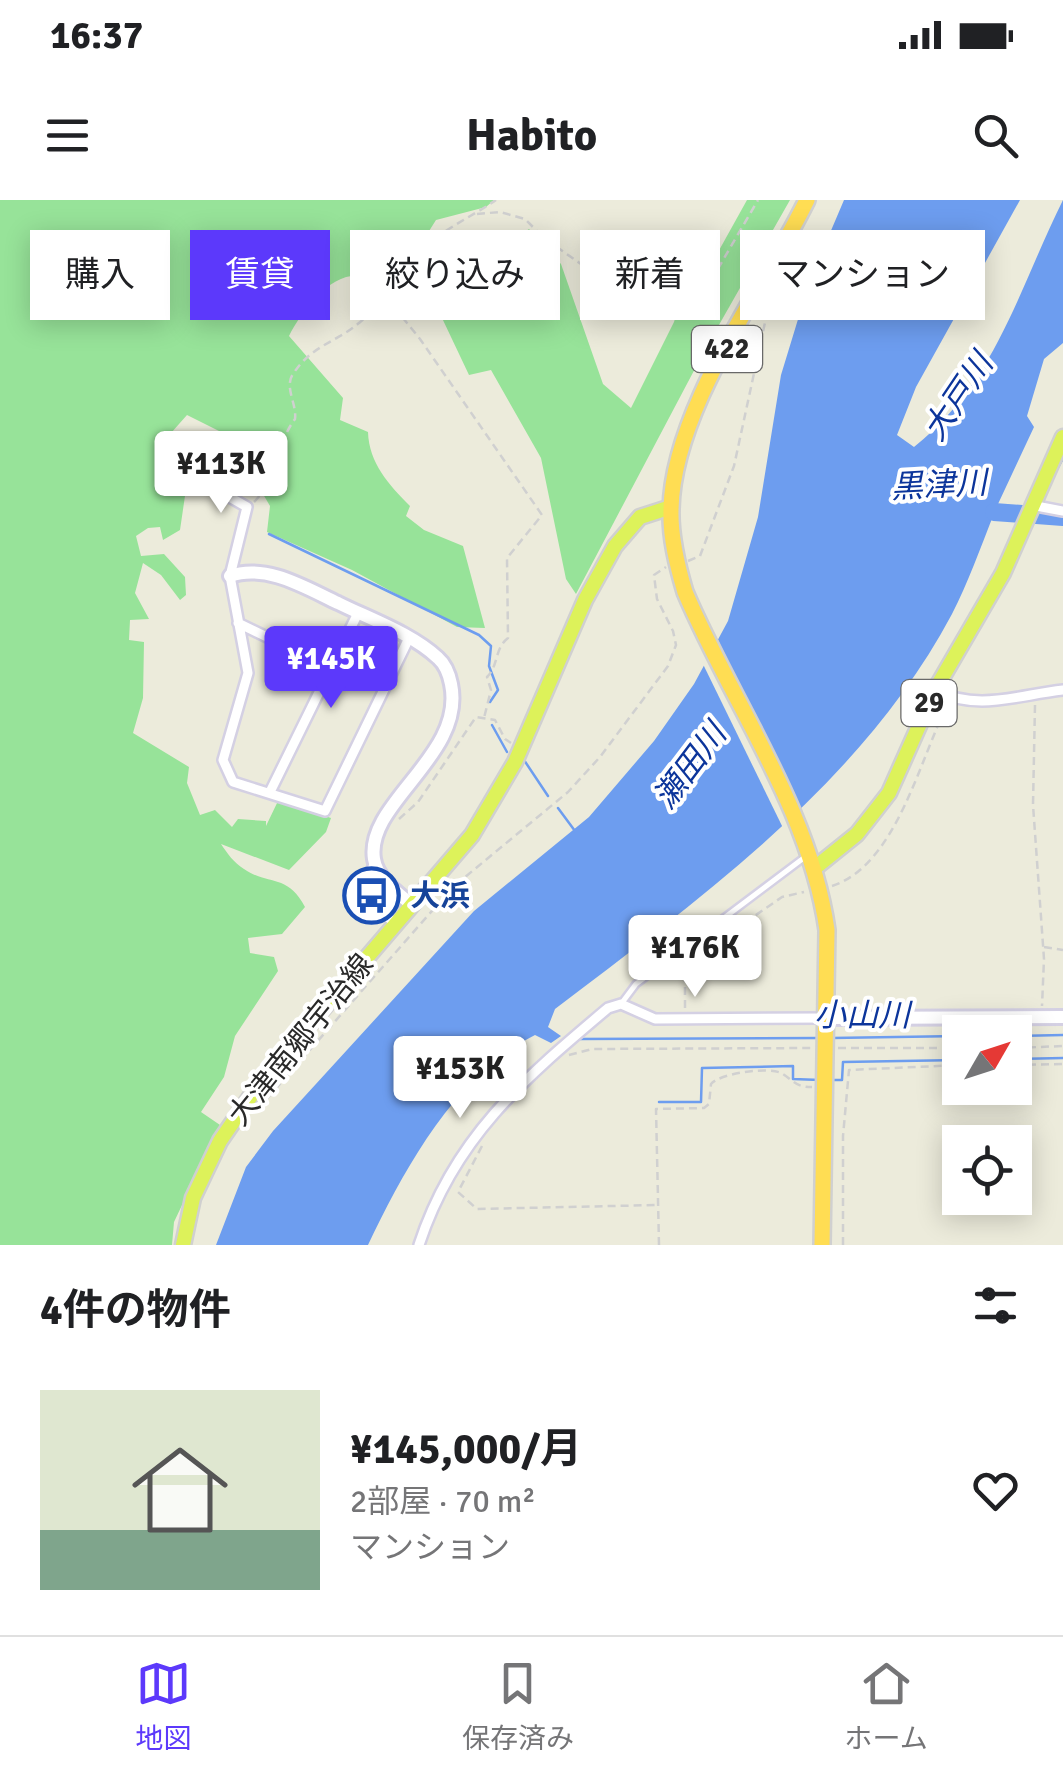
<!DOCTYPE html>
<html lang="ja">
<head>
<meta charset="utf-8">
<style>
	:root { --surface:#fff; --page:#f6f6f6; --text:#202124; --muted:#757577; --line:#e0e0e0; --accent:#5c39fb }
	body { margin:0; font-family:Signika,"Noto Sans JP",sans-serif; background:var(--page); color:var(--text); height:100vh; display:flex; flex-direction:column; font-size:38px; white-space:nowrap }
	* { box-sizing:border-box; margin:0 }
	p { font-size:32px; color:var(--muted) }
	.icon { flex:none; width:55px; height:55px; fill:none; stroke:currentColor; stroke-width:2; stroke-linecap:round; stroke-linejoin:round }
	.map { position:relative; height:1045px; overflow:hidden }
	.sheet { display:flex; flex-direction:column; background:var(--surface); flex:1 }
	.sheet>* { flex:none }
	.top-card { position:absolute; left:30px; top:30px; width:1005px; height:90px; display:flex; gap:20px }
	.needle { width:65px; rotate:51deg }
	.fabs { position:absolute; left:942px; top:815px; display:grid; gap:20px }
	.fabs a { display:grid; place-items:center; width:90px; height:90px; border-radius:0px; background:var(--surface); box-shadow:0 5px 25px #0003; font-size:50px }
	.price { position:absolute; translate:-50% -85px; padding:0 22px; border-radius:10px; background:#fff; color:#222; font-size:32px; line-height:65px; filter:drop-shadow(0 2px 5px #0008) }
	.price::after { content:''; position:absolute; left:50%; top:60px; width:30px; height:22px; margin-left:-15px; background:inherit; clip-path:polygon(0 0,100% 0,50% 100%) }
	.price.on { background:var(--accent); color:#fff }
	ul { padding:0; list-style:none }
	li { display:flex; align-items:center; gap:30px; height:250px; padding:0 40px }
	li span { display:grid; place-items:center; flex:none; width:280px; height:200px; border-radius:0px; color:#555 }
	li>.icon { margin-inline-start:auto }
	span .icon { width:120px; height:120px; fill:#fffc; stroke-width:1 }
	li b { font-size:42px }
	h2 { display:flex; justify-content:space-between; align-items:center; height:120px; padding:0 40px; font-size:42px }
	.pill { padding:0 35px; border-radius:0px; background:var(--surface); box-shadow:0 5px 25px #0003; font-size:35px; line-height:90px }
	.pill.on { background:var(--accent); color:#fff }
	.status { display:flex; justify-content:space-between; align-items:center; height:70px; padding:0 50px; background:var(--surface); direction:ltr }
	.status svg { height:28px; fill:currentColor }
	header { display:flex; justify-content:space-between; align-items:center; height:130px; padding:0 40px; background:var(--surface); font-size:45px; font-weight:800 }
	.dock { display:flex; justify-content:space-around; align-items:center; height:140px; border-top:2px solid var(--line); background:var(--surface); font-size:28px; color:var(--muted) }
	.dock a { display:grid; justify-items:center; gap:5px }
	.dock .on { color:var(--accent) }
	.map>svg:first-child { display:block }
</style>
</head>
<body>
<div class="status"><b>16:37</b><svg viewBox="0 0 49 12"><path d="M0 12V9h3v3zM5 12V6h3v6zM10 12V3h3v9zM15 12V0h3v12zM26 1h20v11H26zM47 4h2v5h-2z"/></svg></div>
<header><svg class="icon" aria-label="menu" viewBox="0 0 24 24"><path d="M4 6h16M4 12h16M4 18h16"/></svg>Habito<svg class="icon" aria-label="search" viewBox="0 0 24 24"><circle cx="10" cy="10" r="6"/><path d="M15 15l6 6"/></svg></header>
<div class="map">
<svg width="1063" height="1045" viewBox="0 0 1063 1045">
	<rect width="100%" height="100%" fill="#ecebdb"/>
	<path fill="#97e399" d="M0,0H494L486,7L436,20L419,47L381,84C342,56 306,104 289,136L343,198L340,220L368,232C369,263 389,285 410,306L406,316L424,330L463,346L485,428L457,427L352,370L267,332L270,306L229,236L187,215L171,233L191,255L180,330L163,340L160,327L148,328L136,336L141,356L164,354L185,377L186,395L180,400L161,375L143,363L135,393L149,419L130,420L129,440L144,442L143,498L133,533L189,567L187,583L200,615L215,610L232,627L238,619L266,621V626L278,601L331,618L326,632L289,670L221,644C227,653 234,663 244,669C269,686 287,673 305,707L282,734L248,738L250,753L274,757L278,771L235,836L224,877L201,912L220,925L174,1022L172,1045H0Z
		M747,0H790L707,146L576,394L566,379L541,258L491,170L469,175L442,118L460,78L529,29L561,64L603,184L631,208L674,122L687,77L702,81Z"/>
	<path fill="#6d9def" d="M844,0H1020L916,187L897,235L914,247C996,182 1019,88 1063,0V143L1044,159L1027,216L1034,227L998,304L1018,312L1015,318L993,316C980,349 968,383 952,414C862,583 703,696 555,809L548,827L561,836L551,843L535,835C455,875 405,968 368,1045H216L246,967L273,931L474,711L589,617L654,541L694,484L728,421L758,317L781,175L810,80Z"/>
	<path fill="#ecebdb" d="M715,434L802,614L784,630L701,460Z"/>
	<g fill="none" stroke-linecap="round" stroke-linejoin="round">
		<path stroke="#6d9def" stroke-width="2.5" d="M1054,275L1063,258
			M269,334L479,435L491,446L489,466L498,490L490,502
			M492,525L507,552
			M524,560L548,596
			M558,608L575,631
			M1015,836L1063,835
			M832,838L960,836
			M577,839L819,838
			M1015,859L1063,858
			M833,880H842L843,862L960,860
			M659,902H701L702,868L793,866V879L820,880"/>
		<path stroke="#6d9def" stroke-width="18" d="M994,312L1063,317"/>
		<defs>
			<path id="lane" d="M621,804L636,784L805,657"/>
			<path id="street" d="M220,267L219,291L247,307L230,376L248,473L223,560L233,582L325,611L409,438
				M1031,305L1063,311
				M238,423L331,468
				M935,490C978,512 1017,495 1063,490
				M270,592L358,413
				M374,664L367,685L377,706L395,724
				M419,1045C454,937 525,878 608,808L621,804L655,819L826,818"/>
			<path id="secondary" d="M230,376C266,363 306,388 338,403C370,419 411,433 438,458C446,465 449,474 451,484C466,555 365,603 374,659C377,679 398,693 412,705
				M826,818L1063,817"/>
			<path id="primary" d="M816,667L857,634L889,593L935,490L1003,373L1063,237
				M183,1045L193,998L220,941L262,880L472,635L515,562L585,400L615,346L640,317L671,307"/>
			<path id="highway" d="M807,0C763,90 673,208 671,309C670,337 677,365 685,392C732,503 810,609 827,730L822,1045"/>
		</defs>
		<use href="#lane" stroke="#d4d0e3" stroke-width="10"/>
		<use href="#street" stroke="#d4d0e3" stroke-width="14"/>
		<use href="#secondary" stroke="#d4d0e3" stroke-width="18"/>
		<use href="#primary" stroke="#d0d0d0" stroke-width="19"/>
		<use href="#highway" stroke="#d0d0d0" stroke-width="20"/>
		<path stroke="#d0d0d0" stroke-width="2.5" stroke-dasharray="8 5" stroke-linecap="butt" d="M477,14L500,12L525,19L544,38L598,76L686,108L716,72L758,0
			M386,97L420,139L542,315L507,358L508,438C494,449 499,465 487,477L491,490L484,518
			M254,302C276,281 276,244 295,219C297,204 284,187 293,174C312,145 335,143 359,123C386,101 400,69 425,47C447,27 473,16 496,0
			M688,361L700,356L734,266L769,104L782,75
			M1035,505L1033,605L1044,759L1042,806
			M399,619L418,602L476,517L495,520L505,539L511,543
			M832,686C897,665 920,557 948,504
			M1044,747L1063,750
			M685,808V764L782,697L804,692
			M838,848H960
			M1015,848L1063,846
			M569,855L592,849L815,848
			M1015,865L1063,864
			M258,909L453,687L568,592L600,557L668,466L676,445L673,431L657,399L654,375L666,367
			M482,946L458,992L477,1009L657,1005
			M659,1045L656,909L704,908L709,904L711,884C720,873 771,866 783,874C795,882 796,887 812,887
			M843,1045V936L849,870L960,865"/>
		<use href="#lane" stroke="#fff" stroke-width="5"/>
		<use href="#street" stroke="#fff" stroke-width="9"/>
		<use href="#secondary" stroke="#fff" stroke-width="12"/>
		<use href="#primary" stroke="#ddf25a" stroke-width="14"/>
		<use href="#highway" stroke="#ffdd53" stroke-width="15"/>
	</g>
	<defs>
		<symbol id="bus-ring" viewBox="-11 -11 22 22"><circle r="9.5" fill="#fff" stroke="#1a4fb4" stroke-width="1.5"/><path d="M-5-6H5V4H4V6H2V4H-2V6H-4V4H-5ZM-3.5-4V0h7V-4ZM-3.5 1.2v1.5H-2V1.2ZM2 1.2v1.5H3.5V1.2Z" fill="#1a4fb4"/></symbol>
	</defs>
	<g fill-rule="evenodd">
		<use href="#bus-ring" x="340" y="664" width="63" height="63"/>
	</g>
	<g text-anchor="middle" dominant-baseline="central" stroke-width="8" stroke-linejoin="round" paint-order="stroke">
		<g fill="#fff" stroke="#696969" stroke-width="2.5">
			<rect x="692" y="126" width="70" height="46" rx="8"/>
			<rect x="901.5" y="480" width="55" height="46" rx="8"/>
		</g>
		<g font-size="28" font-weight="bold" fill="#292929">
			<text x="727" y="149">422</text>
			<text x="929" y="503">29</text>
		</g>
		<g font-size="30" font-weight="bold" fill="#164399" stroke="#fff" text-anchor="start">
			<text x="410" y="696">大浜</text>
		</g>
		<g font-size="30" fill="#292929" stroke="#fff">
			<text transform="translate(301 840) rotate(-51)">大津南郷宇治線</text>
		</g>
		<g font-size="32" font-style="italic" fill="#0c359b" stroke="#fff">
			<text transform="translate(958 197) rotate(-56)">大戸川</text>
			<text transform="translate(939 285) rotate(-3)">黒津川</text>
			<text transform="translate(690 566) rotate(-53)">瀬田川</text>
			<text x="862" y="815">小山川</text>
		</g>
	</g>
</svg>
<div class="fabs">
<a><svg class="needle" viewBox="-14 -14 28 28"><path d="M0-13l5 13h-10z" fill="#e53935"/><path d="M0 13l5-13h-10z" fill="#757577"/></svg></a>
<a><svg class="icon" aria-label="locate" viewBox="0 0 24 24"><circle cx="12" cy="12" r="6"/><path d="M12 2v4M12 18v4M2 12h4M18 12h4"/></svg></a>
</div>
<b class="price" style="left:221px;top:316px">¥113K</b>
<b class="price on" style="left:331px;top:511px">¥145K</b>
<b class="price" style="left:695px;top:800px">¥176K</b>
<b class="price" style="left:460px;top:921px">¥153K</b>
<div class="top-card">
<a class="pill">購入</a>
<a class="pill on">賃貸</a>
<a class="pill">絞り込み</a>
<a class="pill">新着</a>
<a class="pill">マンション</a>
</div>
</div>
<section class="sheet">
<h2>4件の物件<svg class="icon" aria-label="filters" viewBox="0 0 24 24"><path d="M4 7h16M4 17h16"/><circle cx="9" cy="7" r="2"/><circle cx="15" cy="17" r="2"/></svg></h2>
<ul>
<li><span style="background:linear-gradient(#dfe7d0 70%,#7fa58c 0)"><svg class="icon" aria-label="home" viewBox="0 0 24 24"><path d="M3 11l9-7 9 7M6 9v11h12V9"/></svg></span><div><b>¥145,000/月</b><p>2部屋 · 70 m²</p><p>マンション</p></div><svg class="icon" aria-label="heart" viewBox="0 0 24 24"><path d="M12 20l-8-8c-3-5 5-10 8-4 3-6 11-1 8 4z"/></svg></li>
</ul>
</section>
<nav class="dock">
<a class="on"><svg class="icon" aria-label="map" viewBox="0 0 24 24"><path d="M3 6l6-2 6 2 6-2v14l-6 2-6-2-6 2zM9 4v14M15 6v14"/></svg>地図</a>
<a><svg class="icon" aria-label="saved" viewBox="0 0 24 24"><path d="M7 4h10v16l-5-4-5 4z"/></svg>保存済み</a>
<a><svg class="icon" aria-label="home" viewBox="0 0 24 24"><path d="M3 11l9-7 9 7M6 9v11h12V9"/></svg>ホーム</a>
</nav>
</body>
</html>
